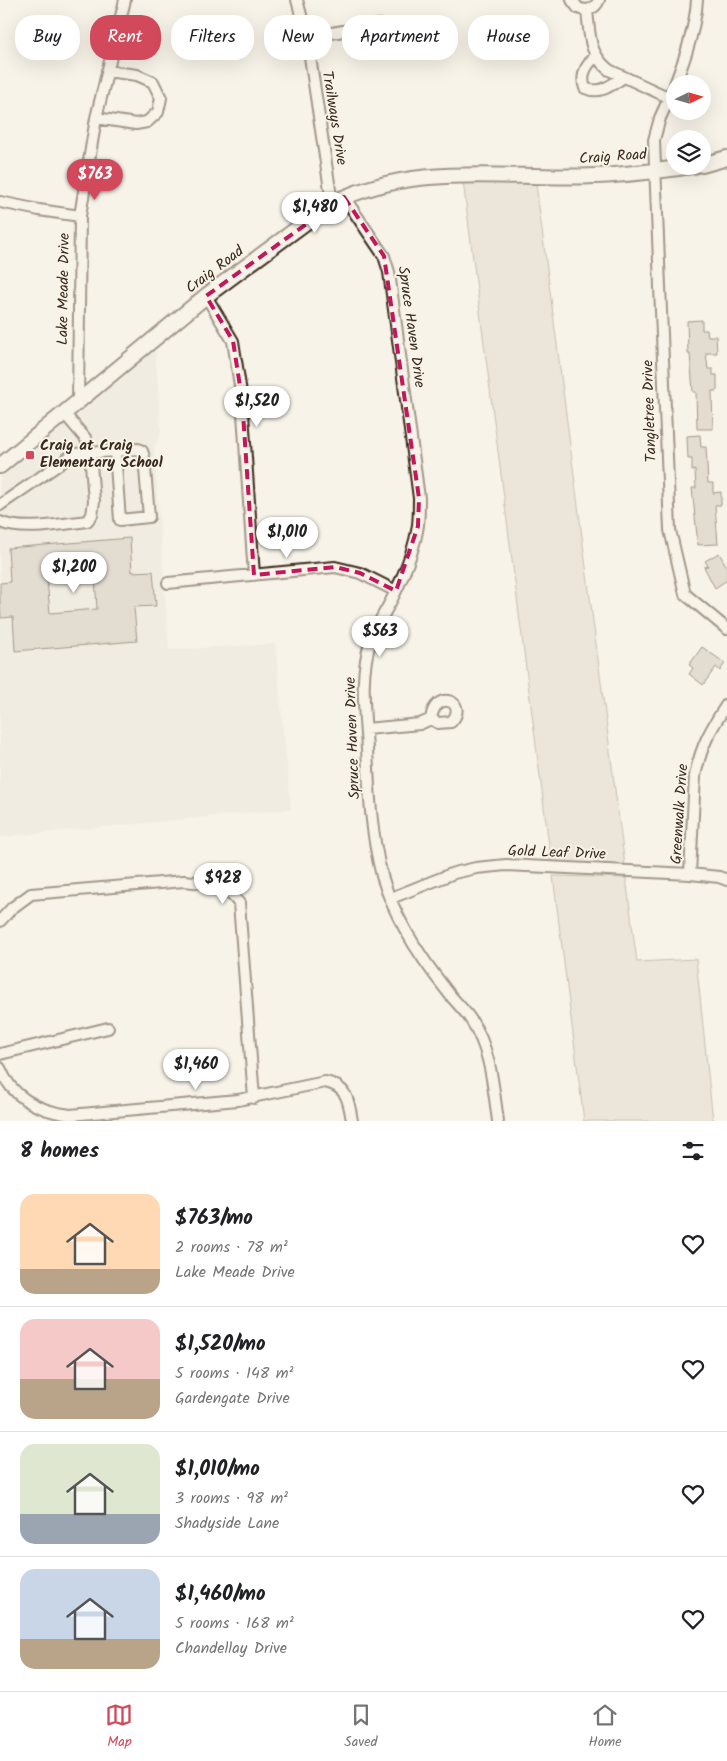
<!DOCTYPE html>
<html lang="en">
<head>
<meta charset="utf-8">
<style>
	:root { --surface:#fff; --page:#f6f6f6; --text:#202124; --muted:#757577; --line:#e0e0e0; --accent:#d1495b }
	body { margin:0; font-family:Kalam,sans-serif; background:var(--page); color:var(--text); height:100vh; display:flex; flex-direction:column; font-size:19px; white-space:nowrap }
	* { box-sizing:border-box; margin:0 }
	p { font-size:16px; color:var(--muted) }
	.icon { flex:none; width:28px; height:28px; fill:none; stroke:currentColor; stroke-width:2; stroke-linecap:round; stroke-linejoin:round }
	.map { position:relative; height:1121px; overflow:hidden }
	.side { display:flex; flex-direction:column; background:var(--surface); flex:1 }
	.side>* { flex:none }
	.top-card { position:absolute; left:15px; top:15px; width:698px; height:45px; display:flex; gap:10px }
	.needle { width:32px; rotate:85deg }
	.controls { position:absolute; left:666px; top:75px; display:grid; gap:10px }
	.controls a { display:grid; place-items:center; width:45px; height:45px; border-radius:50%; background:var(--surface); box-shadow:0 5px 20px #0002; font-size:25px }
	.price { position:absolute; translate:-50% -42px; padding:0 11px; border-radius:18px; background:#fff; color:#222; font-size:16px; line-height:32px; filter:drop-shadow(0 1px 2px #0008) }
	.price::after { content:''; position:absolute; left:50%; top:30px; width:15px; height:11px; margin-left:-8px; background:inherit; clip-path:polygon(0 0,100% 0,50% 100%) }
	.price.active { background:var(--accent); color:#fff }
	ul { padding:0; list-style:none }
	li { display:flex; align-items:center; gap:15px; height:125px; padding:0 20px }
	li+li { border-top:1px solid var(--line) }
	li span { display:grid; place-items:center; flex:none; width:140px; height:100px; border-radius:15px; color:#555 }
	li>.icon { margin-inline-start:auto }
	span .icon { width:60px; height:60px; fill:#fffc; stroke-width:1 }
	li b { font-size:21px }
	h2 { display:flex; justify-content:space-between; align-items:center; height:60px; padding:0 20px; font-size:21px }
	.pill { padding:0 18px; border-radius:20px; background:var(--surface); box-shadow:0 5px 20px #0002; font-size:18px; line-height:45px }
	.pill.active { background:var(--accent); color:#fff }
	.menu { display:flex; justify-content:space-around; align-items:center; height:70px; border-top:1px solid var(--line); background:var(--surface); font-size:14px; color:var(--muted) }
	.menu a { display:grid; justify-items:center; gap:2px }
	.menu .active { color:var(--accent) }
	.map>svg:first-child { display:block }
</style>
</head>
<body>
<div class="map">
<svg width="727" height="1121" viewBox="0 0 727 1121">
	<rect width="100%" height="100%" fill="#f7f3e8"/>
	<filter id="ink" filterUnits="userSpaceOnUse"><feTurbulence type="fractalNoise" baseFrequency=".02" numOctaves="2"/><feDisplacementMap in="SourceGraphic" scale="10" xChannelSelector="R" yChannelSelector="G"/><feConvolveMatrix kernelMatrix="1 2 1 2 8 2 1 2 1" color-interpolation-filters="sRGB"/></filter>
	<g filter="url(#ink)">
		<path fill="#e9e4d9" d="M155,349L161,432L154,448L169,650L275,644L291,809L0,837V477Z"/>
		<path fill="#dbd6cb" stroke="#8b8074" d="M463,181L536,184L625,866L551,861Z
			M553,876L626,878L637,962L696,959L713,1121H584Z"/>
		<path fill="#c8c1b6" stroke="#3b2a1e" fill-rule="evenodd" d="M702,320V330H707L708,336H716L717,353H706L708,369H713V375H717V391H712L713,429H697L696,392H693L690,354H688L687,321Z
			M700,435L701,447H706L708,483H713V493L721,492V505H715L718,544L698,545L692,488H696L695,470L692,471V459H688L687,436Z
			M130,538L132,572L153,571L156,606L134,607L137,641L15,651L13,617L1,618L0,605V583L10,582L8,548ZM95,577L97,609L50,613L47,580Z
			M719,553L727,567V580L715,588L704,567L708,566L705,561Z
			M702,647L725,663L720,671L716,667L703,685L689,674L693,668L689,665Z"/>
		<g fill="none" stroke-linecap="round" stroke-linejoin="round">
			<defs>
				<path id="minor" d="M297,0L307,37L332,203
					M572,0L578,8C587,12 595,9 599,0
					M587,10C590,35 588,53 609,70L670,98
					M307,37L380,25
					M596,56C586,65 580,75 585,88C600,95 611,85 624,77
					M675,84C686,56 695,29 697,0
					M675,85L660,118L654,140L670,530L685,594L727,629
					M96,118L136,124L147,122L158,112L161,98L153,82L137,75L107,71
					M344,197L384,256L389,272L419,498C419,507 419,516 418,525C415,547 405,572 395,593C388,608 377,624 371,640C359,675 365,713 367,749C369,791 371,834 382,876C394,917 420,957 447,991C454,1001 464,1009 471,1020C491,1050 493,1086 498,1121
					M0,202L39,210L80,216
					M206,296L233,341L242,399L254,575
					M78,403L80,216L96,118L125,0
					M0,505L74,454L115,451L120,520L149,517L144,457L142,451L138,449L115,451
					M0,522C23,532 62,524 87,521L92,515L94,501L90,452L86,439L64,413
					M168,583L335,567L360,573L396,591
					M366,729L420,724L431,719C435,688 470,702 451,722L438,723L431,719
					M690,874L695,776C701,746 710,730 727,704
					M391,898L454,873L476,868L506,865L690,874L719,877L727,880
					M0,921L12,908L31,894L184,881L223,885L239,903L254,1098
					M0,1054L108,1028
					M0,1068C12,1098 39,1111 70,1115L238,1100L325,1082C347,1086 349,1101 352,1121"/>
				<path id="major" d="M702,165L727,158
					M0,466L206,296L332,203C417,161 505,180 595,176C628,175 662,170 694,166"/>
			</defs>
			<use href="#minor" stroke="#3b2a1e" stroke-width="14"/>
			<use href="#major" stroke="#3b2a1e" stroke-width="18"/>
			<use href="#minor" stroke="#f7f3e8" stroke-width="10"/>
			<use href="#major" stroke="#f7f3e8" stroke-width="14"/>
		</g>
	</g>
	<path d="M0 0H727V1121H0ZM344,197L384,256L419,498L418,526L396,591L360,573L335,567L254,575L242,399L233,341L206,296Z" fill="#f7f3e8" fill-opacity=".55" fill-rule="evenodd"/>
	<path fill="none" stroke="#c2185b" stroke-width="4" stroke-dasharray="10 6" stroke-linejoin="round" d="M344,197L384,256L419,498L418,526L396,591L360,573L335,567L254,575L242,399L233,341L206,296Z"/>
	<rect fill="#d1495b" stroke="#f7f3e8" stroke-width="2" x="25" y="450" width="10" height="10" rx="2.5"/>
	<g text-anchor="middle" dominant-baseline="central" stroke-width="4" stroke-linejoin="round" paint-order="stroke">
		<g font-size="15" fill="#3b2a1e" stroke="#f7f3e8">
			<text transform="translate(334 118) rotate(81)">Trailways Drive</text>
			<text transform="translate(613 157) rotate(-4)">Craig Road</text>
			<text transform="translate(215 270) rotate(-37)">Craig Road</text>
			<text transform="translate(64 289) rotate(-89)">Lake Meade Drive</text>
			<text transform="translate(411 327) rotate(82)">Spruce Haven Drive</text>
			<text transform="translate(650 411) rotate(-92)">Tangletree Drive</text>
			<text transform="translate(353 738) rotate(-92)">Spruce Haven Drive</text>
			<text transform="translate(680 814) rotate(-86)">Greenwalk Drive</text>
			<text transform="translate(557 853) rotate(2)">Gold Leaf Drive</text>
		</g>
		<g font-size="15" font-weight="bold" fill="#3b2a1e" stroke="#f7f3e8" text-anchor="start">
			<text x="40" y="446">Craig at Craig<tspan x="40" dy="17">Elementary School</tspan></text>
		</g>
	</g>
</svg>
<div class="controls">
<a><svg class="needle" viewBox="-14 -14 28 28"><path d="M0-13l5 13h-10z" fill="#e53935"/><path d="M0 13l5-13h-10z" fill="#757577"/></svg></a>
<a><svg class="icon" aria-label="layers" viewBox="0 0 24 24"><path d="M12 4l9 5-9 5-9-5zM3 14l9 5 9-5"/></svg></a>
</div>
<b class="price active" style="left:95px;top:201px">$763</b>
<b class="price" style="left:315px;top:234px">$1,480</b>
<b class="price" style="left:257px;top:428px">$1,520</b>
<b class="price" style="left:287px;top:559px">$1,010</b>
<b class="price" style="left:74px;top:594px">$1,200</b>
<b class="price" style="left:380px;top:658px">$563</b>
<b class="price" style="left:223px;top:905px">$928</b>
<b class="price" style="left:196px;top:1091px">$1,460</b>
<div class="top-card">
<a class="pill">Buy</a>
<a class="pill active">Rent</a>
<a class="pill">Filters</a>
<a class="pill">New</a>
<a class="pill">Apartment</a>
<a class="pill">House</a>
</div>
</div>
<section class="side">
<h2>8 homes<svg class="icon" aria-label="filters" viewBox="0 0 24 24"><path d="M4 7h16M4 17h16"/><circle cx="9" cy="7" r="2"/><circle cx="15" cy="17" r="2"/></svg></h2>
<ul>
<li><span style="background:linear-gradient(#ffd9b3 75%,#b9a48a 0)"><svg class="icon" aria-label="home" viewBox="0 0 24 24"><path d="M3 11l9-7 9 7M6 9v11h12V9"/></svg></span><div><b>$763/mo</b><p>2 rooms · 78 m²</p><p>Lake Meade Drive</p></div><svg class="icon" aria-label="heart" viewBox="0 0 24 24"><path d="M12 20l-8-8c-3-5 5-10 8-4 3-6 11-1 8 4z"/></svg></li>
<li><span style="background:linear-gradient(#f6c9c9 60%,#b9a48a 0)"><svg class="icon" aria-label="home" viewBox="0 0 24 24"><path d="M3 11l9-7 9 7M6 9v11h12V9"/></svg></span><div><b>$1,520/mo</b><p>5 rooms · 148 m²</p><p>Gardengate Drive</p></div><svg class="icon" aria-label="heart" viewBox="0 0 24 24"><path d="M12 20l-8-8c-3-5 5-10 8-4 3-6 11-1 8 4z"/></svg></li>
<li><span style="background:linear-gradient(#dfe7d0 70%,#9aa5b1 0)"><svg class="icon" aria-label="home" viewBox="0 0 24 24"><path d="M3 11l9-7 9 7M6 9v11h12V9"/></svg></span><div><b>$1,010/mo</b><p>3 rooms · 98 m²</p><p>Shadyside Lane</p></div><svg class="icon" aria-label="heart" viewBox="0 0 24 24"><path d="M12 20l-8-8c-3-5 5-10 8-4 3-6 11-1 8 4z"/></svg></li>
<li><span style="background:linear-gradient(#c9d6e8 70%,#b9a48a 0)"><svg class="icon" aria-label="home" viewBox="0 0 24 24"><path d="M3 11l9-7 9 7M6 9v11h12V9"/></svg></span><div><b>$1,460/mo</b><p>5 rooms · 168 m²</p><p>Chandellay Drive</p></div><svg class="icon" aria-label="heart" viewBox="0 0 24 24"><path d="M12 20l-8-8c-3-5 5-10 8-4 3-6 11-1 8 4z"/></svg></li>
</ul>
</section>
<nav class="menu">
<a class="active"><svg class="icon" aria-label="map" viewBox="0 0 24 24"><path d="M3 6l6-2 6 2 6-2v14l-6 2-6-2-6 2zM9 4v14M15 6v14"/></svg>Map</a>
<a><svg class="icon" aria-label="saved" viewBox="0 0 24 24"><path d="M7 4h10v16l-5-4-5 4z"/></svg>Saved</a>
<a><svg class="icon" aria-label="home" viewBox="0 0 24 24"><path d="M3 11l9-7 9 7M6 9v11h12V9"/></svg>Home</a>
</nav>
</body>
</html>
